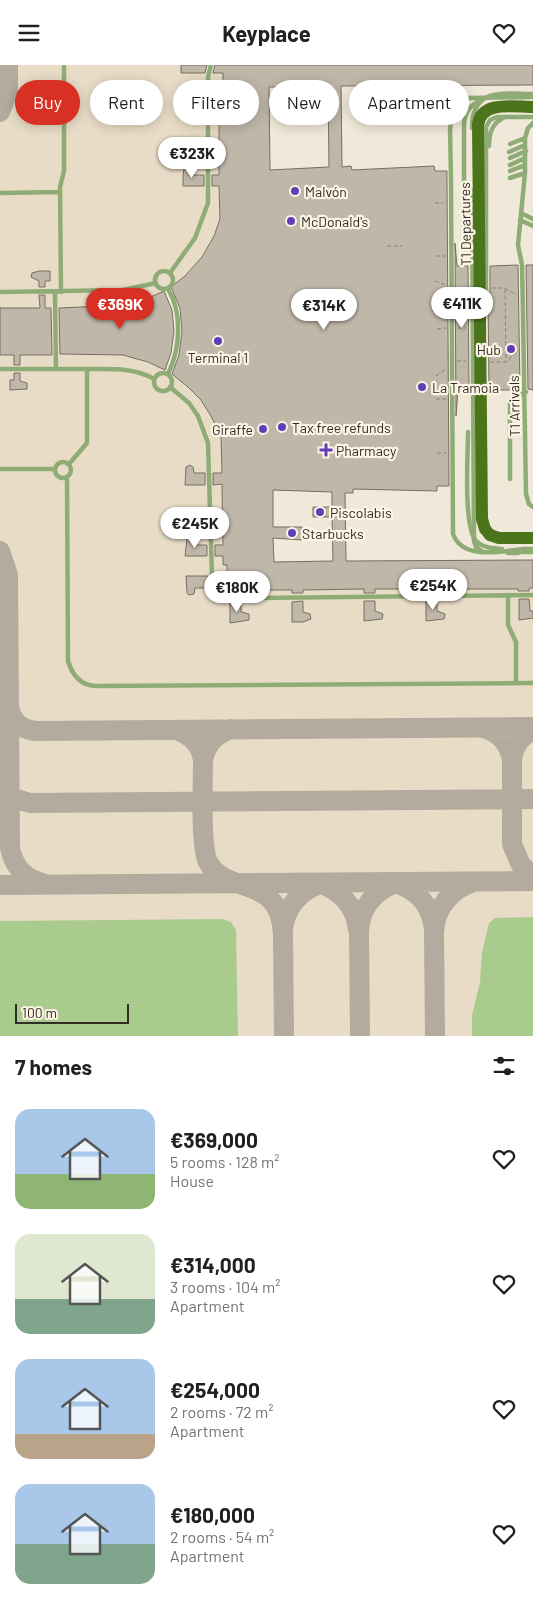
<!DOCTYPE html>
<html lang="en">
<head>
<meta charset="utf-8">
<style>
	:root { --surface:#fff; --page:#f6f6f6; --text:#202124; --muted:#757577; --accent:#d93025 }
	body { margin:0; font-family:Barlow,sans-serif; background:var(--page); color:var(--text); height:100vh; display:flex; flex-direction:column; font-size:19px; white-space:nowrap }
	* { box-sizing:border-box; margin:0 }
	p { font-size:16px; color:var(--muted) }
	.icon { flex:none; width:28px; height:28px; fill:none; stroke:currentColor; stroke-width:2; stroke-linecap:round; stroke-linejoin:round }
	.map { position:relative; height:971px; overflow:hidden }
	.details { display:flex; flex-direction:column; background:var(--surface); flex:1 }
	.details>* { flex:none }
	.banner { position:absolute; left:15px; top:15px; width:504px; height:45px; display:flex; gap:10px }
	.scale { position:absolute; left:15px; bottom:12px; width:114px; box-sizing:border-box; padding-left:5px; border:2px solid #302d27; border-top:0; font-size:14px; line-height:18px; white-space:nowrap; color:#302d27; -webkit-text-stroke:4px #fdf5e5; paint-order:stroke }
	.price { position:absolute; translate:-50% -42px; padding:0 11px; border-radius:18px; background:#fff; color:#222; font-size:16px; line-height:32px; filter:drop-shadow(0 1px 2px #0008) }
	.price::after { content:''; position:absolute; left:50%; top:30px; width:15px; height:11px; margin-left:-8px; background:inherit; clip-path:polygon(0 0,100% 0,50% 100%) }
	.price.on { background:var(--accent); color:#fff }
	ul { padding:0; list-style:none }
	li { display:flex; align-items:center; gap:15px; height:125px; padding:0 15px }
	li span { display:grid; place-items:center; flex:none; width:140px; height:100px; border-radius:15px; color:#555 }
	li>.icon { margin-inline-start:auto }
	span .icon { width:60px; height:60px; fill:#fffc; stroke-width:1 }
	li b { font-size:21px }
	h2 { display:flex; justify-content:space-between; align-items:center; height:60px; padding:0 15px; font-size:21px }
	.pill { padding:0 18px; border-radius:22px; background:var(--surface); box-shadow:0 2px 12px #0003; font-size:18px; line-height:45px }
	.pill.on { background:var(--accent); color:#fff }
	header { display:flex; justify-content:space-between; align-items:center; height:65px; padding:0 15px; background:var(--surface); font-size:22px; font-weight:700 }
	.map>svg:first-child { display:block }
</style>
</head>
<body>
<header><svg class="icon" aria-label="menu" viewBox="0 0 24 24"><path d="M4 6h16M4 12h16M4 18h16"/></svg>Keyplace<svg class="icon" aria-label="heart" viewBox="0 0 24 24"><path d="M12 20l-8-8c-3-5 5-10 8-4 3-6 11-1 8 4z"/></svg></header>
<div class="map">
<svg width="533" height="971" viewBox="0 0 533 971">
	<rect width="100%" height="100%" fill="#f0e8d8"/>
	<path fill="#e8dcc6" d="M0,0H223V21H218L219,158L210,178L198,197L180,216L162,228L129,285L202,320L222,364L223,499L227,500V525L533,523V971H0Z"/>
	<path fill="#aacb8e" d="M533,852V971H472V950L480,917L482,888L489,858L495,853Z
		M222,854L231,857L236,865L238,971H0V856Z"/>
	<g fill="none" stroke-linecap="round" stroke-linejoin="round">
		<path stroke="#b2ab9e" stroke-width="20" d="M0,47L8,27V0
			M0,486L8,510L10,783C14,802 24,813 42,818
			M10,645C13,658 22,664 35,666L533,662
			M483,663C499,667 509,678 512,695C514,681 520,672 533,665
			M176,665C191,670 202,680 203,697C205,680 216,669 231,664
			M512,695V779L521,800L533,810
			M203,697C203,718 200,780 208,797C226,831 280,808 283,869L284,971
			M0,729L30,738L533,734
			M318,818C341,825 356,842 358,865
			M395,818C418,825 432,842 434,865
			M0,820L533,816
			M283,865C285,842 301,824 323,818
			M360,971L359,867C360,843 374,825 397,818
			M435,971L434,867C435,843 451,824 474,817"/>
	</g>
	<path fill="#bfb7a8" stroke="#766f62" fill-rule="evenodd" d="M181,0H207L205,8H181Z
		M215,0H533V20L341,21L342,102L351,101L352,105L434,101L435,106H447V115L449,421H437V426L353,424V428H345L346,496L533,495V523H529V526H518V524H437V527H426V524H375V528H364V524L303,525V528H292V525H241V529L228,525L227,523H223L219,519L216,511H227V500H223V491H215V480H223L222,419L213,420V408H222L221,371L211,351L201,335L188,322L172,309L179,290L182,266L180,243L171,222L185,211L202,192L214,171L220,154L219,121H212V110H219V39H212V27H218V21H223V8H213ZM269,22H328L329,102L270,105ZM273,425L332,427V442H313V452H332L333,496L274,497L273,473L302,475V462H273Z
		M204,27V39H191L189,46H184L182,28Z
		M188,102L191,104L193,110H204V121H183V110L184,104Z
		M455,178L457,201H468L469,325H458L456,351Z
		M518,200L520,325H489L488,231L490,227V201Z
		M526,200H533V325L528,324Z
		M39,206H50V216H45V222H39V216L31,212L32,208Z
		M164,226L172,245L174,266L171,288L165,305L148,297L123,290L60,289L59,243L125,240L144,235Z
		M39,230H45V243H51L52,290H20V300H14V290H0V243H40Z
		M14,308H20V316L27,318V324L10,325V315H14Z
		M190,400L193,402L194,408H205V420H185L186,402Z
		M190,472L194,474V480H207V491H185L187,474Z
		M186,511H208L212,523H195L194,529L189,530L187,528Z
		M519,534H529L530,546H533V553L519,555Z
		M230,535L241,537V547L249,549V555L230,558Z
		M426,535H437V546L445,549L444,554L426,556Z
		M303,536V547L310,549L311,554L303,557H292V537Z
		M364,536H375V546L383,549L382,554L364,556Z"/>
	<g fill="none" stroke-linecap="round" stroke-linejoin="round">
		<path stroke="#888378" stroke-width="1" stroke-dasharray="4 2.5" stroke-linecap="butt" d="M193,36H202
			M435,138H444
			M387,181H402
			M436,191H445
			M435,216L446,220
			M457,223H466
			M492,223H505L516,230
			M505,224L506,297
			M458,263H466
			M437,264L446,263
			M457,296H466
			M490,297H506L517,287
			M436,311L446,304
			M436,334H446
			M437,388H446"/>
		<path stroke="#8fac76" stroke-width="4.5" d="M533,58L528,63L525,73V108L518,180L522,200L523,249L526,429L529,439L533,442
			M464,59V163
			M450,63L451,115
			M472,63C472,22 503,29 533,29
			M510,79L525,73
			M489,81C489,68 492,58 505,52
			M509,87L525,80
			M510,93L526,86
			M510,100L525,93
			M510,106L525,100
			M510,113L525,108
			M472,126L474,476L476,482L483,487
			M0,128L60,127
			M521,148L533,154
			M520,155L533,161
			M155 215a9 9 0 1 1 18 0a9 9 0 1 1-18 0Z
			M170,208L195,173L208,138V12L211,0
			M0,227L123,225L156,218
			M55,227L56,304
			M61,227L60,122L64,106V0
			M486,227V62L490,55L497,52H533
			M0,304H87V378L69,399
			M87,304C109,304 134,302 154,314
			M154 317a9 9 0 1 1 18 0a9 9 0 1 1-18 0Z
			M168,309C180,285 183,248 168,224
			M170,322L189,338L198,351L208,378L212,512C215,528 229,531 243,533L533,530
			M55 405a8 8 0 1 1 16 0a8 8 0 1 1-16 0Z
			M0,404H55
			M67,412L68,596C72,609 80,620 95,621L533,618
			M510,414V337L515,332L526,327
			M524,484H533
			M517,487H533
			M508,488H518
			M508,530V560L516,577V618"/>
		<path stroke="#4c741b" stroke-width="12" d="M478,60C481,35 514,42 533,42
			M490,470L499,473H533"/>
		<path stroke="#8fac76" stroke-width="4.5" d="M464,59C465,45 471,40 483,34
			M450,63L454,40L467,33L533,32
			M451,115L453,469C463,496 502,486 524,484
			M468,367C468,388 463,461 476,476C483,483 492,483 502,484"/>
		<path stroke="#4c741b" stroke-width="12" d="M478,60L482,454L485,464L490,470"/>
	</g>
	<g fill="#623db5" stroke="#fdf5e5" stroke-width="2">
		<circle cx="295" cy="126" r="5"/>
		<circle cx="291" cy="156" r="5"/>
		<circle cx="218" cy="276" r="5"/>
		<circle cx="511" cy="284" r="5"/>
		<circle cx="422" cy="322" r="5"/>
		<circle cx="282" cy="362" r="5"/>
		<circle cx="263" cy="364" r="5"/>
		<path d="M323.5 377.5h5v5h5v5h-5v5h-5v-5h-5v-5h5z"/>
		<circle cx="320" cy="447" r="5"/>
		<circle cx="292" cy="468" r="5"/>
	</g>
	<g text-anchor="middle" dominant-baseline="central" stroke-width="4.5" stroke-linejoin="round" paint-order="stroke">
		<g font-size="14" fill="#302d27" stroke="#fdf5e5" text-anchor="start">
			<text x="305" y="126">Malvón</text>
			<text x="301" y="156">McDonald's</text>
			<text x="501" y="284" text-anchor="end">Hub</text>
			<text x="218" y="292" text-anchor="middle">Terminal 1</text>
			<text x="432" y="322">La Tramoia</text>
			<text x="292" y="362">Tax free refunds</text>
			<text x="253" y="364" text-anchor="end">Giraffe</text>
			<text x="336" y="385">Pharmacy</text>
			<text x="330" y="447">Piscolabis</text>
			<text x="302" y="468">Starbucks</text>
		</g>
		<g font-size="14" fill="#302d27" stroke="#fdf5e5">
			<text transform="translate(465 159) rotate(-91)">T1 Departures</text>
			<text transform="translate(514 341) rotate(-91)">T1 Arrivals</text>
		</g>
	</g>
</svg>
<div class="scale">100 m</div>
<b class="price" style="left:192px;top:114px">€323K</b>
<b class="price" style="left:462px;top:264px">€411K</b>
<b class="price on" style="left:120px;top:265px">€369K</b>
<b class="price" style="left:324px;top:266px">€314K</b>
<b class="price" style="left:195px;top:484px">€245K</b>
<b class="price" style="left:433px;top:546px">€254K</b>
<b class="price" style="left:237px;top:548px">€180K</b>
<div class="banner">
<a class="pill on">Buy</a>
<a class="pill">Rent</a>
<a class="pill">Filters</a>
<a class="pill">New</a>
<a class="pill">Apartment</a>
</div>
</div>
<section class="details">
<h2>7 homes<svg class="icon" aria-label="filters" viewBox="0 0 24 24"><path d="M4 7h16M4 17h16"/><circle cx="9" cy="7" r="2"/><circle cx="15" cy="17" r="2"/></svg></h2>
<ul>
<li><span style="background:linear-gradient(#a9c7e8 65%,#8fb573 0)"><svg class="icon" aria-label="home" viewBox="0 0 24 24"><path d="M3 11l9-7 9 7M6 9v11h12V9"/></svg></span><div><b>€369,000</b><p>5 rooms · 128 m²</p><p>House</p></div><svg class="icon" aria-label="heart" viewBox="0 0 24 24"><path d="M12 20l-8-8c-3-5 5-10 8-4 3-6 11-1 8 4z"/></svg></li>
<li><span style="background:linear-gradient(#dfe7d0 65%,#7fa58c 0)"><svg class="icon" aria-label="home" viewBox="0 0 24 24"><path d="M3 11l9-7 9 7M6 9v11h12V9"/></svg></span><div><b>€314,000</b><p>3 rooms · 104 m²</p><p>Apartment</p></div><svg class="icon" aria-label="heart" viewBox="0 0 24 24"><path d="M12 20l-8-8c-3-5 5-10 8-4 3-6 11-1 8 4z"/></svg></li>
<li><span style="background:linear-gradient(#a9c7e8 75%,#b9a48a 0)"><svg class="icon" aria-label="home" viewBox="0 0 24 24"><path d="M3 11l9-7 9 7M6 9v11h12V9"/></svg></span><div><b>€254,000</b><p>2 rooms · 72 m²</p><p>Apartment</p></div><svg class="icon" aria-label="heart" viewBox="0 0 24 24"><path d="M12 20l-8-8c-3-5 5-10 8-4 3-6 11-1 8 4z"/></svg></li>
<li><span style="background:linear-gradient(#a9c7e8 60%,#7fa58c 0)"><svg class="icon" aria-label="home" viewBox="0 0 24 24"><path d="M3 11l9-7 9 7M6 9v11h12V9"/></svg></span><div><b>€180,000</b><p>2 rooms · 54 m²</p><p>Apartment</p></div><svg class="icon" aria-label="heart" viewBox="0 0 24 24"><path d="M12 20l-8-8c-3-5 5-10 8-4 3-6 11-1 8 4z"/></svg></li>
</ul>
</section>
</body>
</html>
